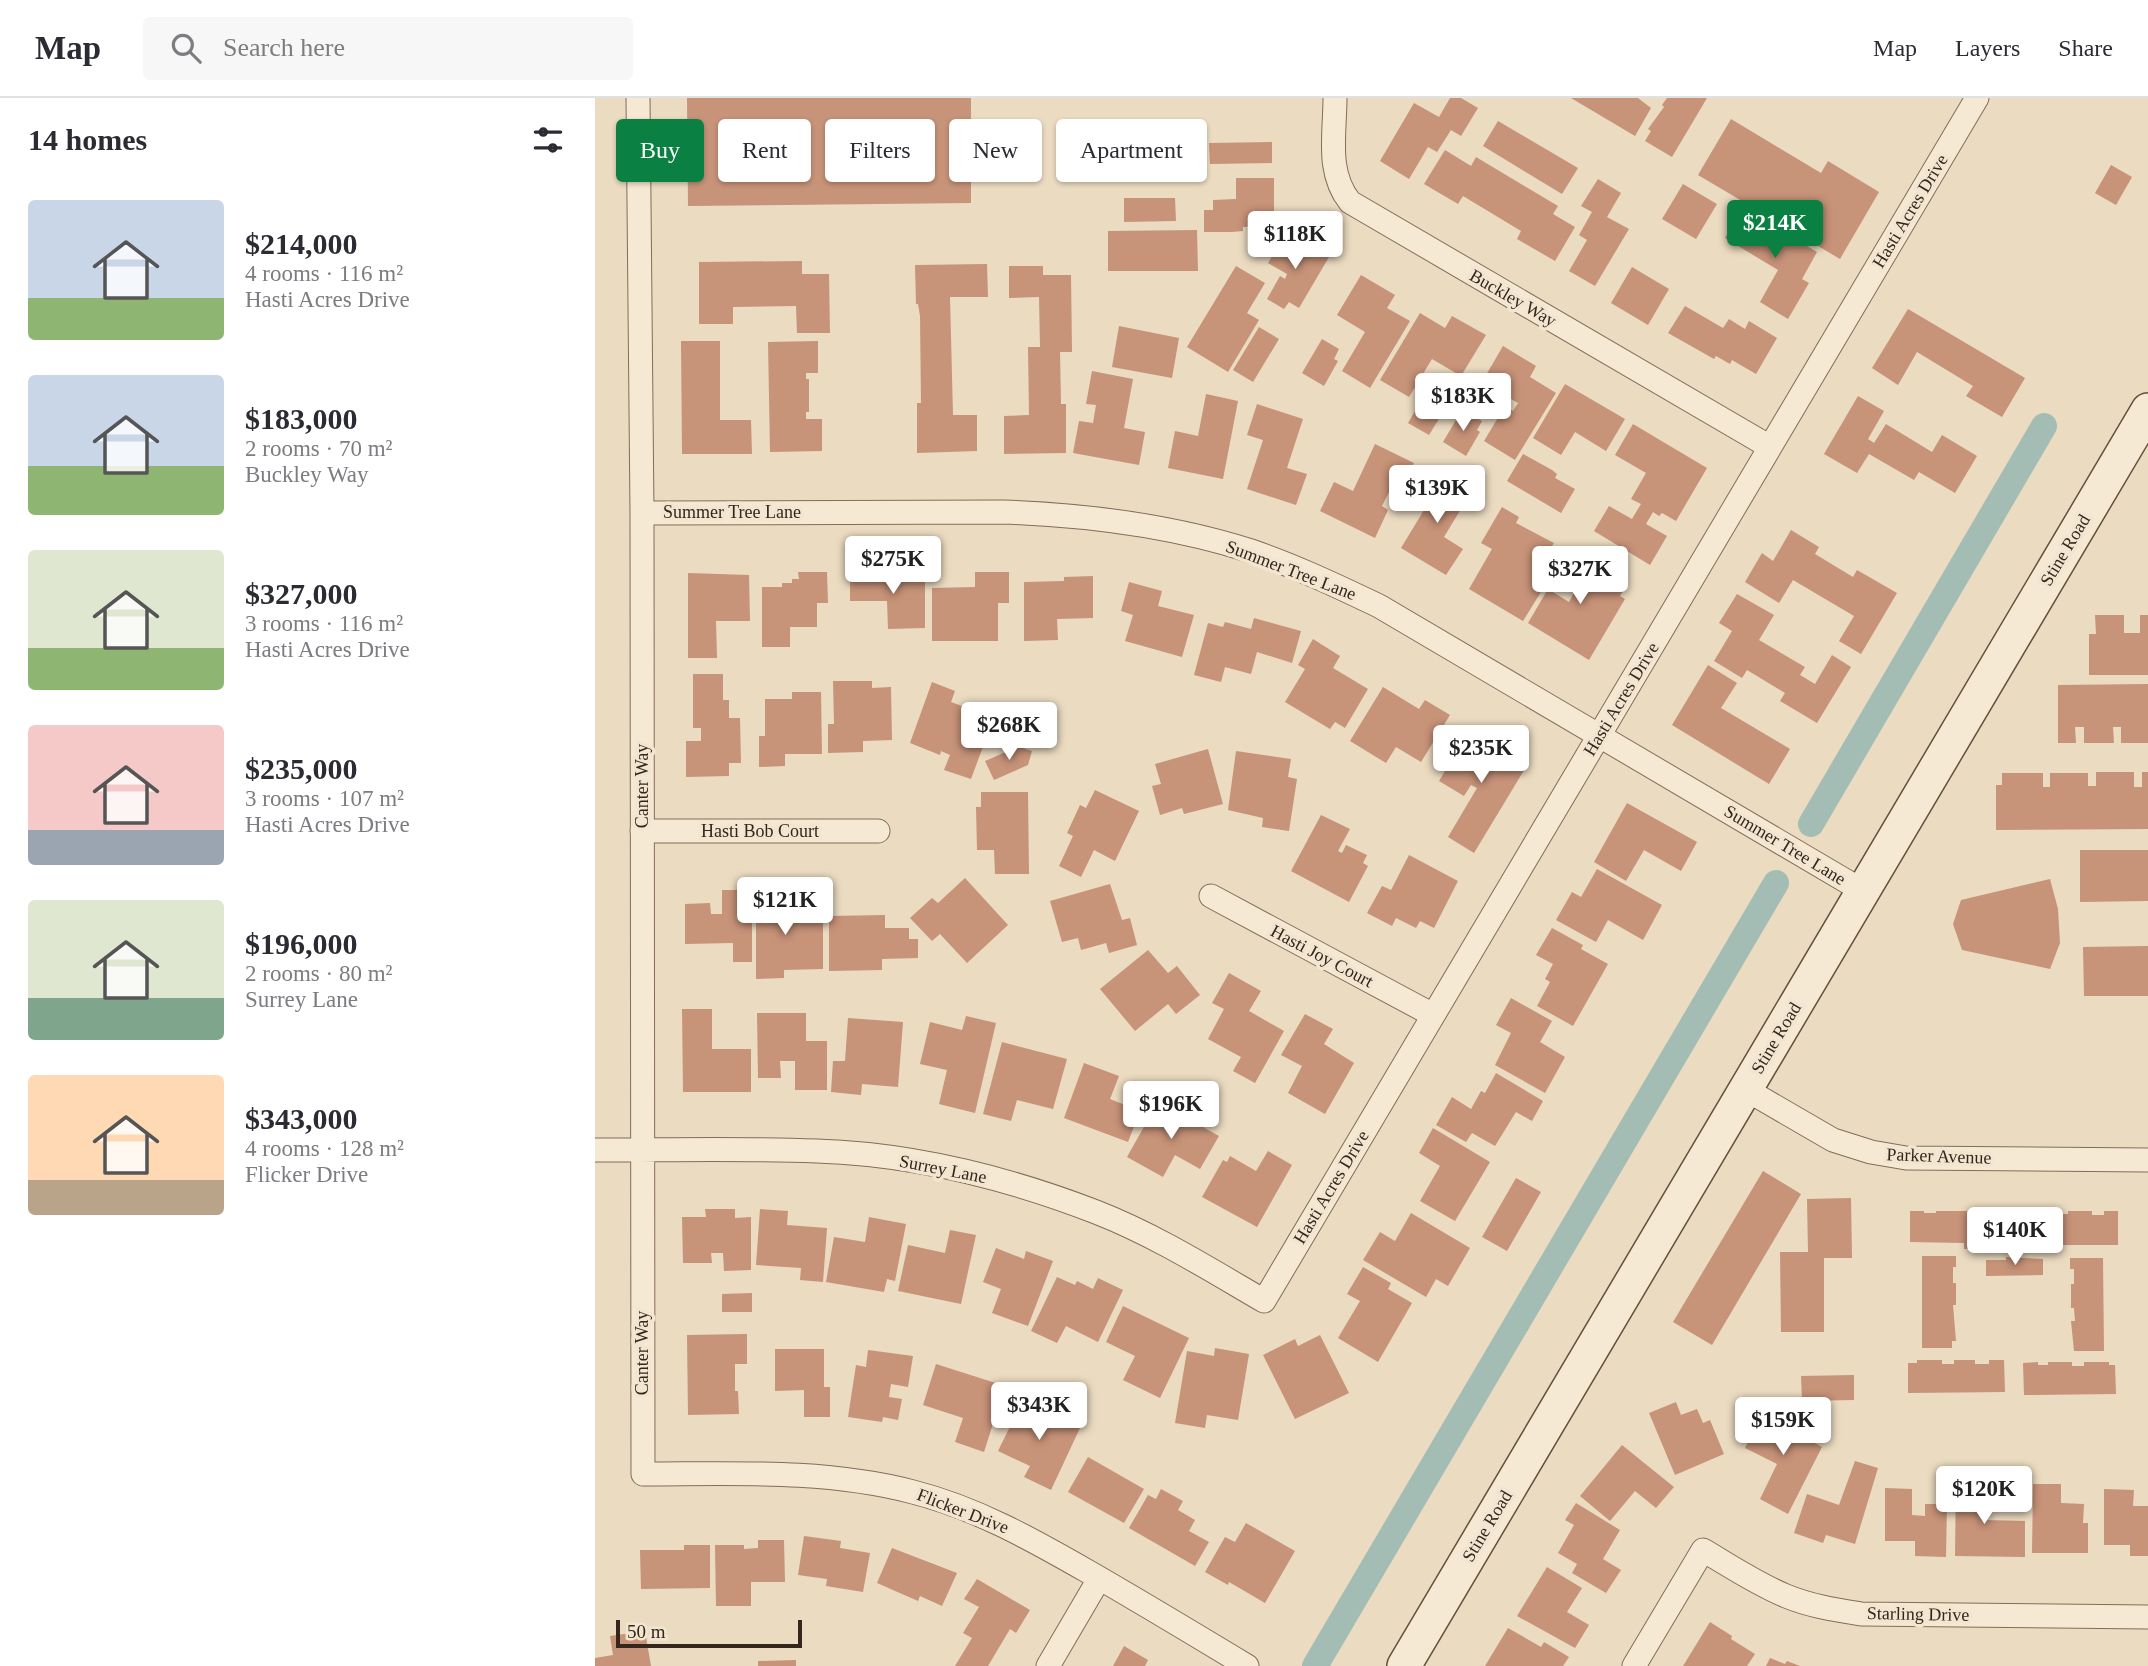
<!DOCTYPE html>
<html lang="en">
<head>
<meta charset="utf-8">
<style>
	:root { --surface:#fff; --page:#f7f7f7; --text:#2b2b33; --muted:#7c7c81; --line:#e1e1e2; --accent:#0b8043 }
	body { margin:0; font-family:"Times New Roman",serif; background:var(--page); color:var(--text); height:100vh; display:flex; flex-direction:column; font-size:26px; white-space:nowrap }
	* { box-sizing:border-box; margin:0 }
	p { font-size:23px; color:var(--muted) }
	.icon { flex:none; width:38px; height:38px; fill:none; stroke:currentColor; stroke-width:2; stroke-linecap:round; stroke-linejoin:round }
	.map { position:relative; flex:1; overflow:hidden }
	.panel { display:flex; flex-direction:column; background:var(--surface); width:595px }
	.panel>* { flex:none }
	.top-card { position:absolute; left:21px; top:21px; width:665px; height:63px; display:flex; gap:14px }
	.scale { position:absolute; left:21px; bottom:18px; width:186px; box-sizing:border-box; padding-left:7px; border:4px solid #34261d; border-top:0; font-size:19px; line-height:24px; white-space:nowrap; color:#34261d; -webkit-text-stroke:5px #f3e6d0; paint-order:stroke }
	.price { position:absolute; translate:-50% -60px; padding:0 16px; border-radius:7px; background:#fff; color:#222; font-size:23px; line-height:46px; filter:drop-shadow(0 2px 4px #0008) }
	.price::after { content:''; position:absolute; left:50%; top:42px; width:21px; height:16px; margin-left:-10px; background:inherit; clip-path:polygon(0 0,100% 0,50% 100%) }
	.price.active { background:var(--accent); color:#fff }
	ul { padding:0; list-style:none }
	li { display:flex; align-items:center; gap:21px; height:175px; padding:0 28px }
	li span { display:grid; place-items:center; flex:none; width:196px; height:140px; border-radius:7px; color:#555 }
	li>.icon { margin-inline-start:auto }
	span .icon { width:84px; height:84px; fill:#fffc; stroke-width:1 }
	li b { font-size:30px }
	h2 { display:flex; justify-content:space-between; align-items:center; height:84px; padding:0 28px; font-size:30px }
	.pill { padding:0 24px; border-radius:7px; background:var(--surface); box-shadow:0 2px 5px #0004; font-size:24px; line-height:63px }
	.pill.active { background:var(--accent); color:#fff }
	header { display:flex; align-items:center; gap:42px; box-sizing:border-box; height:98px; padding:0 35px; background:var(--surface); border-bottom:2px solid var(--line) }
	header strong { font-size:33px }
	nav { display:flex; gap:38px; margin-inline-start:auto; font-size:24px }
	.search { width:490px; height:63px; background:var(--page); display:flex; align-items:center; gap:18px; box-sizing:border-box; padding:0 24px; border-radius:7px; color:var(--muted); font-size:26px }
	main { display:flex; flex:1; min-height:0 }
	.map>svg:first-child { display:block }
</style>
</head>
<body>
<header>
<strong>Map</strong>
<div class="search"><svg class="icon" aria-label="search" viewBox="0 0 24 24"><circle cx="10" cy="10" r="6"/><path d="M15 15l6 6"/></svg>Search here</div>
<nav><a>Map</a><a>Layers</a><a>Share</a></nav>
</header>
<main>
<section class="panel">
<h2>14 homes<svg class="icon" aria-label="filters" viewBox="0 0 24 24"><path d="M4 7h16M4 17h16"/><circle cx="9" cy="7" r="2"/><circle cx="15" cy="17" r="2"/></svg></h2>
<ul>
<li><span style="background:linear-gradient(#c9d6e8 70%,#8fb573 0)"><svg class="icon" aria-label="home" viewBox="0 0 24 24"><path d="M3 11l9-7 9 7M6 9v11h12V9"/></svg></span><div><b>$214,000</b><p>4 rooms · 116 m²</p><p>Hasti Acres Drive</p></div></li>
<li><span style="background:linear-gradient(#c9d6e8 65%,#8fb573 0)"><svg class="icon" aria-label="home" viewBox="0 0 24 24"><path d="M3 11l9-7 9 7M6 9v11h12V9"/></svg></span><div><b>$183,000</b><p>2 rooms · 70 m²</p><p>Buckley Way</p></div></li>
<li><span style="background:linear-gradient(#dfe7d0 70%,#8fb573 0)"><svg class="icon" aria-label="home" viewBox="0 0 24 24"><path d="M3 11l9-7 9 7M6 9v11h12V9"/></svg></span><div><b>$327,000</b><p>3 rooms · 116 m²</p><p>Hasti Acres Drive</p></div></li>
<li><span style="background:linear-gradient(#f6c9c9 75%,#9aa5b1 0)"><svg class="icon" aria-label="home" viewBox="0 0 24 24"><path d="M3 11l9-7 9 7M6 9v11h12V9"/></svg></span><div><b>$235,000</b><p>3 rooms · 107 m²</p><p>Hasti Acres Drive</p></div></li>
<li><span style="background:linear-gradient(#dfe7d0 70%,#7fa58c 0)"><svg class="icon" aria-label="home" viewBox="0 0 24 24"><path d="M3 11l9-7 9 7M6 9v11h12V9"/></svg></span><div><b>$196,000</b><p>2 rooms · 80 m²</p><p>Surrey Lane</p></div></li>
<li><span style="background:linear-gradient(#ffd9b3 75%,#b9a48a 0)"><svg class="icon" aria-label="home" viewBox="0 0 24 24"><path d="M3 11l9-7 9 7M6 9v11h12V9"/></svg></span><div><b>$343,000</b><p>4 rooms · 128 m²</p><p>Flicker Drive</p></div></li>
</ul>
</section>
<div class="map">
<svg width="1553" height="1568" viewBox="0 0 1553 1568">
	<rect width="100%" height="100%" fill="#ebdbc1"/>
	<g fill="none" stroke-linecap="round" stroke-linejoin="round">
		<path stroke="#a3bdb4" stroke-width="26" d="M1216,726L1449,328
			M720,1568L1181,785"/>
	</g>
	<path fill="#c79379" d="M92,0H376V105L93,108Z
		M855,0H866L883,10L866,38L856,32L842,54L833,49L814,81L785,63L819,5L844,19Z
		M976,0H1043L1056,10L1040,38Z
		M1072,0H1112L1077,59L1050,43L1056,33L1053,31L1069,9L1067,7Z
		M1136,21L1226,75L1233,63L1284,94L1245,161L1103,77Z
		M903,23L983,70L967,96L888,48Z
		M677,44V65L615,66L614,45Z
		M543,45H605V65L543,66Z
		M850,52L876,68L881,59L963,108L958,116L980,129L960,163L922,141L926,133L868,98L863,106L829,86Z
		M1516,67L1537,79L1521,107L1500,95Z
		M641,80H679V128L648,129V133L637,134H609V112H618V102L641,101Z
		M1003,81L1026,95L1012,119L1034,131L1000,188L974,173L992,142L984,137L997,114L986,108Z
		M1088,86L1122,106L1101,141L1067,121Z
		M529,100H580L581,123L529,124Z
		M1148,110L1222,154L1207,181L1214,185L1193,221L1165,204L1183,172L1130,140Z
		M602,132L603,173H513V133Z
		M692,134L734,159L704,210L694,204L689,211L672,201L685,178L690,181L692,176L673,165Z
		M207,163V176H234L235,235H202L201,208L138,209V226H104V164Z
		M392,166L393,199H355L358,317H382V353L322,355V305H326L325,218L323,206H321L320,167Z
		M414,168H448V177H476L477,254H465L466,306H471V355L409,356V318L434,317L433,249H445L444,199L414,200Z
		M641,168L670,185L652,215L664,222L633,274L592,249Z
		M1037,169L1074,191L1053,227L1016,205Z
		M766,177L800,197L792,210L815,223L775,290L747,273L770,234L742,217Z
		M1090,208L1128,230L1134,221L1150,231L1154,223L1182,240L1161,276L1137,262L1135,266L1121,258L1119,261L1073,235Z
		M1313,211L1430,280L1407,319L1371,298L1378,288L1322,254L1303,287L1277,270Z
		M825,215L850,230L857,218L891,237L866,278L837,261L814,299L785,282Z
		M524,228L584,240L577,280L517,269Z
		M664,229L684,241L658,284L638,272Z
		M727,241L744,251L739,261L743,263L729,288L707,275Z
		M86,243H125V322H156L157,356H87Z
		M223,243V275H211V281H214V314H211V321H227V353L175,354L173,244Z
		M908,248L941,268L935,279L961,295L920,362L889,343L910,308L918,313L923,305L887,284Z
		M497,273L538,281L529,330L550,334L544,367L478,355L484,323L498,325L501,307L491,306Z
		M970,286L1030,321L1011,353L980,334L966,357L938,340Z
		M836,292L855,303L834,337L813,325L827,301L830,303Z
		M611,296L643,303L628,381L573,370L580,333L603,338Z
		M1263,298L1289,313L1273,341L1279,345L1291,326L1337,354L1347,337L1382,358L1360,395L1324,374L1319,382L1274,356L1262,375L1229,356Z
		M662,306L708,321L692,370L712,376L701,407L652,391L668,342L652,337Z
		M867,312L887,323L882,332L885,334L871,358L848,344Z
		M1038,326L1112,370L1081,423L1067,415L1064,418L1058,414L1051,426L1072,438L1055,467L999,433L1014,408L1037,421L1046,406L1036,401L1051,375L1020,357Z
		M780,346L819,365L804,396L795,392L787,408L793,412L780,440L725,413L739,384L758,393Z
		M928,356L957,372L962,376L960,380L980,391L966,415L912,383Z
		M840,375L875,396L849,439L868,451L851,477L806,450L832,407L824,402Z
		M907,409L924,419L921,425L959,445L945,468L957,476L928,523L874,491L897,451L886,445Z
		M1196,432L1224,449L1220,456L1258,479L1262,472L1302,495L1266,556L1244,543L1259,518L1198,482L1184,505L1150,484L1167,455L1178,463Z
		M975,452L1032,486L1025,498L1030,501L994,562L933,525L953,491L974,504L980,493L959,480Z
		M320,473V479H330V530L293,531L292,503H255V474Z
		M203,474H232L233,505H222V529H195V549H167V489H187V485H197V481H204Z
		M380,474H414V505H403V543H337V490L380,489Z
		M93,475L154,477L155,523H121L122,560H93Z
		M498,478V520L462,521L463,542L429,543V484L469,483V479Z
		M534,484L567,493L563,508L599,517L587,559L530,543L538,517L526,513Z
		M1142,496L1179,517L1164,542L1210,569L1205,577L1220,586L1237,557L1256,569L1222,625L1185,603L1190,595L1152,572L1147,580L1119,563L1137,533L1124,525Z
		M1500,517H1529V535H1545V517H1553V577H1494V536H1501Z
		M659,520L706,533L697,565L662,554L656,576L630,569L626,584L599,577L613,525L628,529L630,524L656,531Z
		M718,541L745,558L738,570L773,591L750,630L740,624L735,631L690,604L710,571L703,567Z
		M1113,567L1142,585L1126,610L1195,651L1174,686L1077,627Z
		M98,576H128V602H134V620H145L146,665H134V678L91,679V643H106V630H98Z
		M238,583H277V590L296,589L297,642L268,643V654L233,655V626H239Z
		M337,584L360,593L356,604L392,617L382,644L389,646L376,681L349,672L355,657L346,653L345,657L315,645Z
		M1553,586V645H1526V629H1518L1519,645H1489V629H1480L1481,645H1463V587Z
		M788,589L824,611L830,602L855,617L826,664L801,649L791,665L755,643Z
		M197,594H226L227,656H190V668L164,669V638H170V601H197Z
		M874,633L890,643L893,640L934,664L879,755L853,739L882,690L876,687L869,698L844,683Z
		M416,646L437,653L433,667L399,682L390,663L413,653Z
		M613,651L628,706L589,716L587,710L565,717L557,688L566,686L560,666Z
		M641,653L696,661L693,679L702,681L694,733L667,729L668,720L633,712Z
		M1501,674H1539V689H1547V674H1553V731L1401,732V687H1407V675H1448V689H1455V675H1493V688H1501Z
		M500,692L544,713L520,763L499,752L486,779L464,768L478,738L472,735L485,707L491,710Z
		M386,694H433L434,776H400L399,752H382L381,709H386Z
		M1032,705L1102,744L1086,773L1049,752L1031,783L999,764Z
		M726,717L755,731L743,753L747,755L751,747L772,757L768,765L773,768L754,804L696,773Z
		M1485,752H1553V803L1485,804Z
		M814,757L863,783L839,830L825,823L821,830L801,820L797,828L772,815L787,788L796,792Z
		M1002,771L1067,807L1048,842L1013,822L1001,844L961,822L977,794L986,799Z
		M370,780L413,827L372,865L345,836L337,843L315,820L337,800L343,805Z
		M1455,781L1463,811L1465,845L1455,871L1367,852L1358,826L1366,802Z
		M515,786L527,822L535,820L542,847L514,855L511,845L486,852L483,840L467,844L455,803Z
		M161,791H193V816H228V871L189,872V880L161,881Z
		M127,792H157V864H138V845L90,846V806L115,805L116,816H127Z
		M290,817V830H314V841H323V860L287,861V872L234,873V818Z
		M957,830L988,847L986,851L1013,866L978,928L942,908L955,884L950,881L958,866L941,857Z
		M1553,848V898H1489L1488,849Z
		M553,852L573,875L582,868L605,897L581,916L573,906L540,933L505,891Z
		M634,875L666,893L654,913L689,933L660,985L638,973L646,959L613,941L629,911L617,905Z
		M916,900L957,923L945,944L970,959L950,995L900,967L916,935L901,927Z
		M87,911H117V951H156V994H88Z
		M162,915H211V943H232V992H200V963H185L186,980H163Z
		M710,916L738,931L729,946L759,965L730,1016L693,995L707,968L686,957Z
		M371,918L401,925L380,1015L344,1006L352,972L325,966L335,924L367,932Z
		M253,920L308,924L303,989L267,986L266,997L236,994L238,963H250Z
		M407,944L472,961L458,1011L422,1002L416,1023L388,1016Z
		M489,965L524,978L515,1001L545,1013L533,1044L469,1020Z
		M901,975L948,1003L937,1023L921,1014L900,1048L877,1035L871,1044L841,1027L857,999L876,1011L886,993L890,995Z
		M563,1004L624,1038L605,1071L580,1057L568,1079L532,1059Z
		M838,1030L895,1064L860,1123L825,1103L845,1068L824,1055Z
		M673,1053L697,1067L662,1129L607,1099L628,1062L632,1064L635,1058L661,1073Z
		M1168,1073L1206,1096L1117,1247L1078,1224Z
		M921,1080L946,1094L912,1153L887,1139Z
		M1256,1100L1257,1160H1229V1234H1186L1185,1154H1213L1212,1101Z
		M110,1111H140V1120L156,1119V1172L129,1173L128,1155H116L117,1165H88L87,1119H111Z
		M165,1111L193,1113L192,1127L232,1130L228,1184L205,1182L206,1170L161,1167Z
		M1315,1113H1329V1115H1341V1113H1372V1121H1379V1117H1402V1121H1410V1151H1369V1145L1315,1144Z
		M1473,1113H1497V1117H1509V1113H1523V1147H1466V1151L1428,1152V1121H1438V1117H1461V1121H1466V1116H1473Z
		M816,1115L875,1150L853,1188L841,1181L831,1199L768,1162L785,1134L800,1143Z
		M274,1119L311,1126L300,1183L292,1181L289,1194L231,1184L239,1139L270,1144Z
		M355,1132L381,1137L366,1206L303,1193L313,1147L350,1155Z
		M401,1150L429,1161L431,1153L458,1163L433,1228L397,1215L406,1191L388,1184Z
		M1327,1158H1361V1169H1358V1185H1361V1207H1358L1361,1243H1357V1250H1327Z
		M1411,1159L1448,1161V1177L1391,1178V1162H1411Z
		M1475,1160H1508L1509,1253H1479L1476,1223H1480L1479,1210H1476V1186H1479V1171H1475Z
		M768,1169L796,1185L793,1191L817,1205L783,1264L743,1240L765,1203L752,1196Z
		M462,1179L480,1187L482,1183L498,1191L503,1180L528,1192L503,1244L471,1228L462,1245L436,1233Z
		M157,1195V1214H127V1196Z
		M528,1208L594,1240L565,1300L528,1282L540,1258L511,1244Z
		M152,1236V1266H140V1293H143L144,1316L93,1317L92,1237Z
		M725,1237L754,1295L700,1321L668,1257L700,1241L703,1248Z
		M620,1250L654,1256L643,1322L612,1317L610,1330L580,1325L592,1253L619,1258Z
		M180,1251H229V1289H235V1319H209V1292L180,1293Z
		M273,1252L318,1258L313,1289L296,1286L294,1299L307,1301L303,1322L288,1319L287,1324L253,1319L261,1267L271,1269Z
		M1322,1262H1347V1266H1359V1262H1380V1266H1394V1262H1409L1410,1294L1313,1295V1265H1322Z
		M1443,1264V1267H1453V1264H1477V1268H1489V1264H1514V1267H1520L1521,1296L1429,1297L1428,1265Z
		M341,1266L410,1288L389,1354L360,1344L368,1320L328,1307Z
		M1259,1277V1302L1207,1303L1206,1278Z
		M429,1300L485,1330L456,1392L429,1379L435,1368L403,1353Z
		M1081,1304L1086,1317L1102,1311L1108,1325L1115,1322L1129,1356L1080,1377L1054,1315Z
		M1172,1308L1204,1324L1199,1334L1227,1349L1193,1416L1165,1401L1182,1366L1150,1350Z
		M1027,1347L1079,1389L1061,1410L1040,1393L1015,1423L985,1398Z
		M493,1359L549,1391L529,1425L473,1394Z
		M1260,1363L1283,1370L1260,1446L1231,1437L1228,1445L1199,1435L1212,1396L1244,1407Z
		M1361,1381L1390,1382V1422L1430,1423V1459L1360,1458Z
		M1438,1386H1466V1405L1489,1406L1488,1425H1493V1455H1437Z
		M1290,1390L1317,1391V1417L1330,1418V1406H1352L1351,1459L1320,1458V1443H1290Z
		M566,1391L588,1403L583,1412L600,1422L594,1433L614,1444L600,1468L534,1430L553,1397L561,1401Z
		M1509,1391L1539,1392L1538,1408H1553V1458H1535V1447H1509Z
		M981,1405L1025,1432L1008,1461L1026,1472L1011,1495L977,1475L982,1466L963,1455L979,1427L970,1422Z
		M651,1425L700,1453L670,1505L634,1484L633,1487L610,1474L630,1439L640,1444Z
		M209,1438L246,1443L245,1450L275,1455L268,1494L231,1488L232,1481L203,1477Z
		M163,1442H189L190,1484H156V1508H121L120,1447H149V1451L163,1450Z
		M89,1447H115V1490L46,1491L45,1452H89Z
		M297,1450L362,1475L347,1508L325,1498L323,1503L282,1485Z
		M952,1469L987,1490L972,1514L994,1527L980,1550L922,1518Z
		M382,1481L435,1512L421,1535L415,1531L393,1568H360L377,1540L368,1535L384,1509L369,1501Z
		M1115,1524L1137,1538L1136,1541L1160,1556L1152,1568H1088Z
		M913,1530L946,1549L949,1544L974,1559L968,1568H890Z
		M50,1533L56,1568H0V1560L18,1557L15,1538Z
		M529,1548L553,1562L550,1568H518Z
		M1175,1560L1190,1566L1192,1563L1205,1568H1171Z
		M201,1562V1568H163V1563Z"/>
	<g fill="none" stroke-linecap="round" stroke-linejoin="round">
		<defs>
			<path id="street" d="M43,0L47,415L48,1376C138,1376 230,1371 318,1394C381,1410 436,1441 492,1473C546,1504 599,1536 652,1568
				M740,0C740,36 731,74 755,104L1175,349
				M47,415L408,414C492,417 575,427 656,453C700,468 742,488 784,508L1268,793
				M47,733H283
				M616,798L838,917
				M1150,991L1238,1042L1276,1054L1311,1060L1553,1062
				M0,1052C74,1052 148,1050 222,1053C317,1056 413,1080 501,1114C560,1137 614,1171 669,1203L1382,0
				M453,1568L504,1481
				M1039,1568L1108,1452C1135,1468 1162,1486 1191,1498C1215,1508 1241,1512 1266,1516L1553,1519"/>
			<path id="secondary" d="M809,1568L1553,312"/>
		</defs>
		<use href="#street" stroke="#836c5a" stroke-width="25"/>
		<use href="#secondary" stroke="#654e3d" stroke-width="36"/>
		<use href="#street" stroke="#f6e9d3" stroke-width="23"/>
		<use href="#secondary" stroke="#f6e9d3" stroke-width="33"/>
	</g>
	<g text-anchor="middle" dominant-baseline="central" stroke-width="7" stroke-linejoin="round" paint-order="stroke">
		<g font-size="18" fill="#34261d" stroke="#f3e6d0">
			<text transform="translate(1315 113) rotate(-59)">Hasti Acres Drive</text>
			<text transform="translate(918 200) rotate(30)">Buckley Way</text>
			<text x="137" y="414">Summer Tree Lane</text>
			<text transform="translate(1470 452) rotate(-59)">Stine Road</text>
			<text transform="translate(696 472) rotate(21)">Summer Tree Lane</text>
			<text transform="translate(1026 601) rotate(-59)">Hasti Acres Drive</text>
			<text transform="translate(47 688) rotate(-90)">Canter Way</text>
			<text x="165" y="733">Hasti Bob Court</text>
			<text transform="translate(1190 747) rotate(31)">Summer Tree Lane</text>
			<text transform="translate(727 858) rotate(28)">Hasti Joy Court</text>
			<text transform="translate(1181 940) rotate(-59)">Stine Road</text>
			<text transform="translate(1344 1058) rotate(2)">Parker Avenue</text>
			<text transform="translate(348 1071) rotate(11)">Surrey Lane</text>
			<text transform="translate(736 1089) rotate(-59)">Hasti Acres Drive</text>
			<text transform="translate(47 1255) rotate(-90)">Canter Way</text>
			<text transform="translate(368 1413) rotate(21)">Flicker Drive</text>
			<text transform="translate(892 1428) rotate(-59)">Stine Road</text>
			<text transform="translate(1323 1516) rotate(1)">Starling Drive</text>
		</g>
	</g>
</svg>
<div class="scale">50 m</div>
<b class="price active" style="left:1180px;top:162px">$214K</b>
<b class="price" style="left:700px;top:173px">$118K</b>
<b class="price" style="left:868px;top:335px">$183K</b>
<b class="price" style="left:842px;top:427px">$139K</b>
<b class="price" style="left:298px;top:498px">$275K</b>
<b class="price" style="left:985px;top:508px">$327K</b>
<b class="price" style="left:414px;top:664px">$268K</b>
<b class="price" style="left:886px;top:687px">$235K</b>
<b class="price" style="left:190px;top:839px">$121K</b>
<b class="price" style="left:576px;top:1043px">$196K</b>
<b class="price" style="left:1420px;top:1169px">$140K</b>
<b class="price" style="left:444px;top:1344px">$343K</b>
<b class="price" style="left:1188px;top:1359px">$159K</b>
<b class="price" style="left:1389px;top:1428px">$120K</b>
<div class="top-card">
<a class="pill active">Buy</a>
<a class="pill">Rent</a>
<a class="pill">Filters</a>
<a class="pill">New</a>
<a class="pill">Apartment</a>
</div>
</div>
</main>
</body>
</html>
